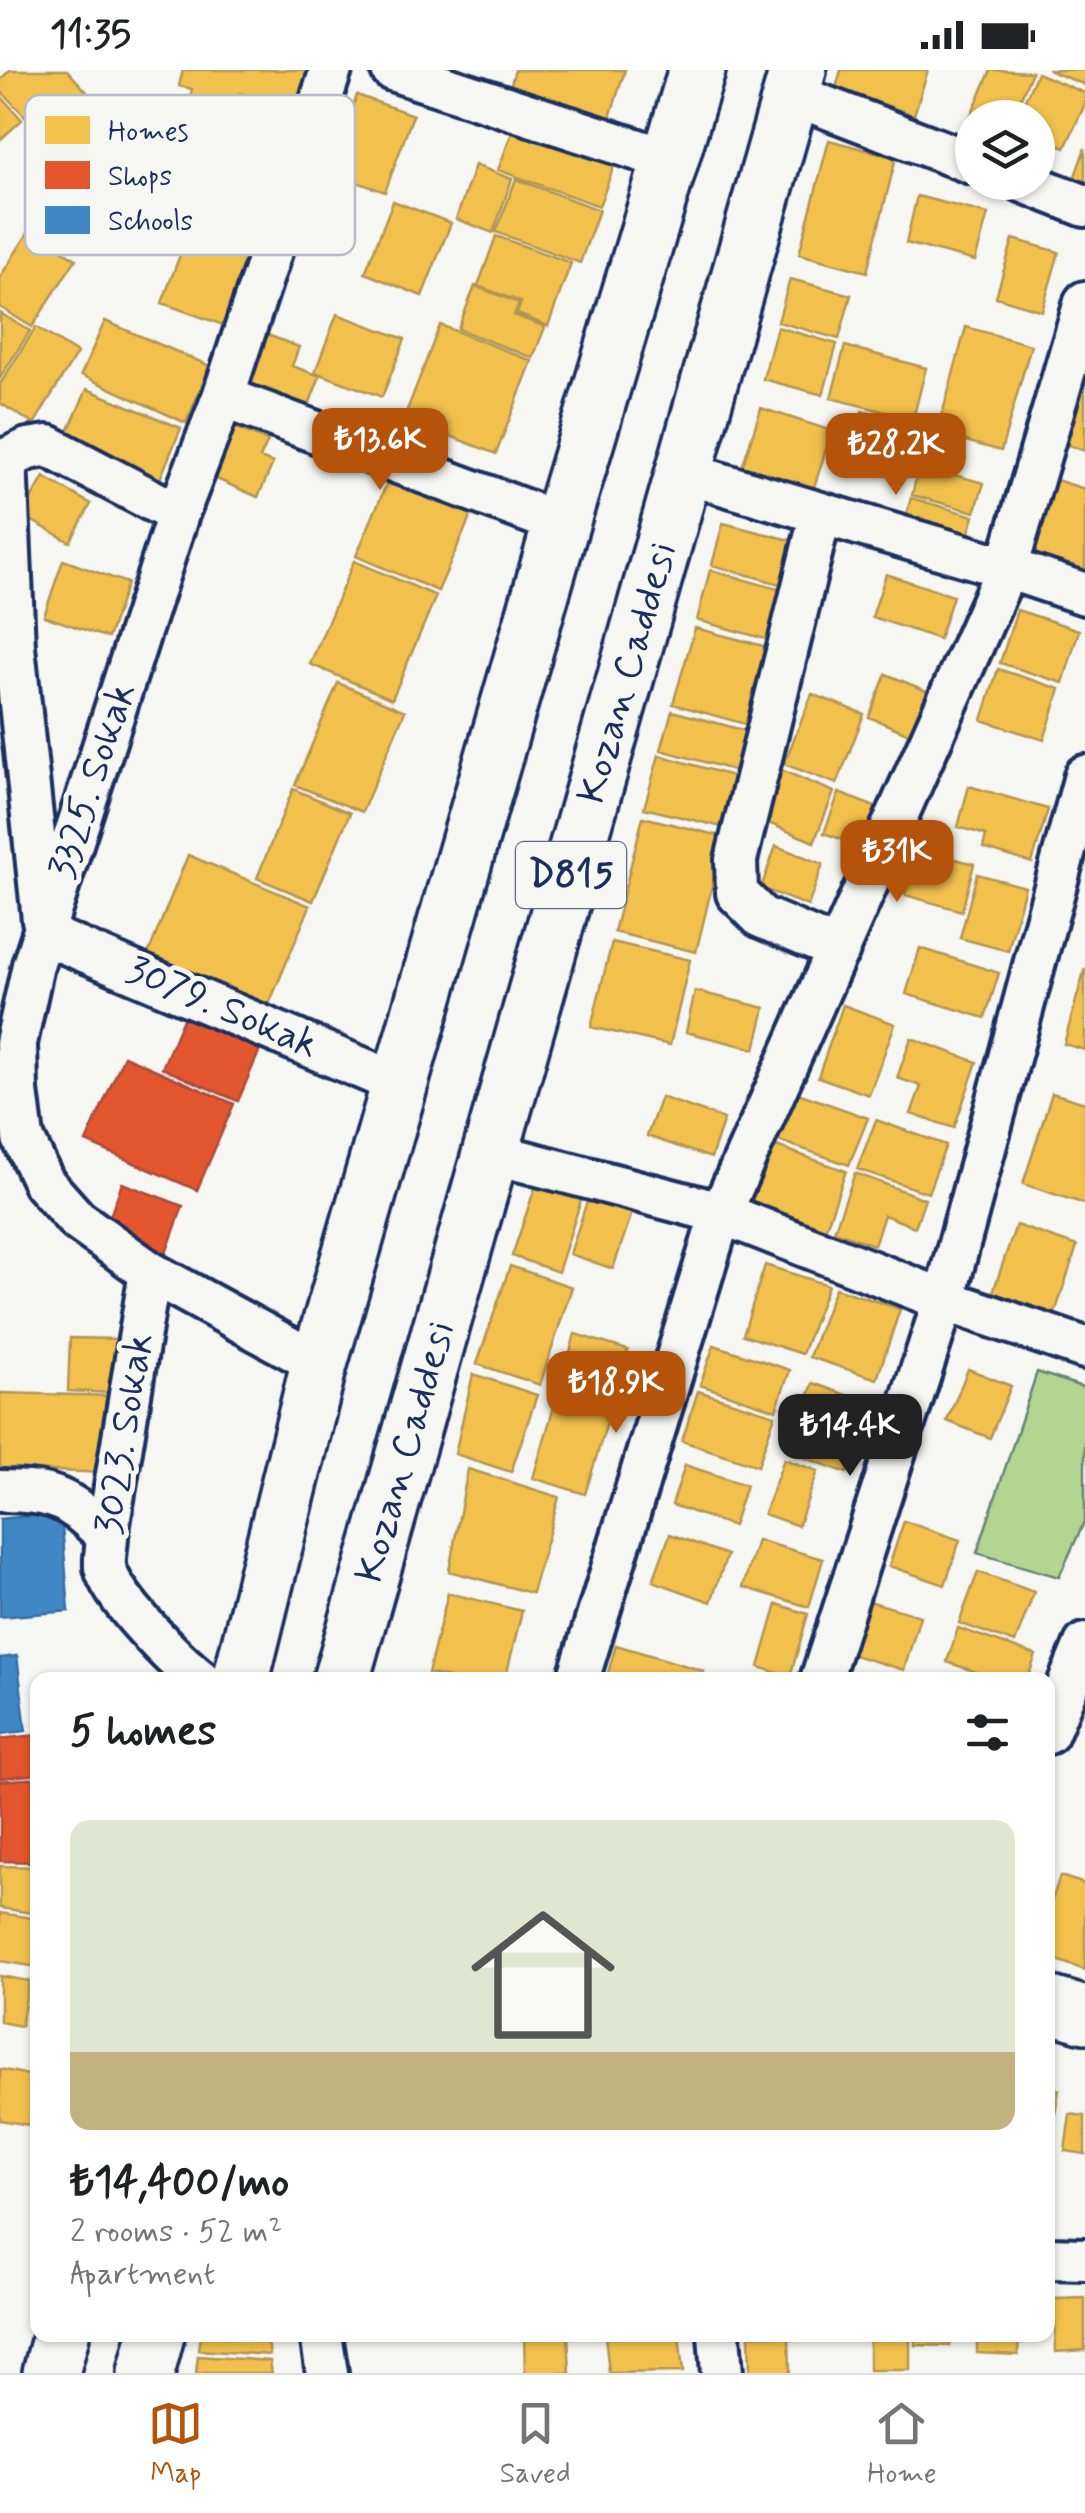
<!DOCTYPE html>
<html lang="en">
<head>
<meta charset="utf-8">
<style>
	:root { --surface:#fff; --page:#f2f2f2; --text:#202124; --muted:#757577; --line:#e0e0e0; --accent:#b45309 }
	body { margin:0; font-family:Mynerve,sans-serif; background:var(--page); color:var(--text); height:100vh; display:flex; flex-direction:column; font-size:38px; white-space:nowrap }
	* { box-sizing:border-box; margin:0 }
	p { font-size:32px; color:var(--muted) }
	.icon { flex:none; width:55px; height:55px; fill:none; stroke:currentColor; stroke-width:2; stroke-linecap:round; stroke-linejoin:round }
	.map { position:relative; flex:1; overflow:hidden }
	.sheet { position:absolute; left:30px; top:1602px; width:1025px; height:670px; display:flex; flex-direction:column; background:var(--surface); border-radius:20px; box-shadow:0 2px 8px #0004 }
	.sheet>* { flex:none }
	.controls { position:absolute; left:955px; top:30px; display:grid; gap:20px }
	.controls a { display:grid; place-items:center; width:100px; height:100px; border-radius:50%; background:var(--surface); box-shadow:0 2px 8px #0004; font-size:50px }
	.price { position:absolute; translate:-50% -85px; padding:0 22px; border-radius:20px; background:var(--accent); color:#fff; font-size:32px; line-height:65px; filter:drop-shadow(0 2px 5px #0008) }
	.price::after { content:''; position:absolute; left:50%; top:60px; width:30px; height:22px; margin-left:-15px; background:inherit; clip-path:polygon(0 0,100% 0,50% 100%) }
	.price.current { background:#222; color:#fff }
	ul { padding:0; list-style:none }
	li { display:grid; align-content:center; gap:20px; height:530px; padding:0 40px }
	li span { display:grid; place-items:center; height:310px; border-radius:20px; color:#555 }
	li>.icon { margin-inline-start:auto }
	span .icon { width:180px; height:180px; fill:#fffc; stroke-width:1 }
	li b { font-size:42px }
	h2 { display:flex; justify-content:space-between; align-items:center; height:120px; padding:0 40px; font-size:42px }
	.status { display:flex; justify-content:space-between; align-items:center; height:70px; padding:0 50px; background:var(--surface); direction:ltr }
	.status svg { height:28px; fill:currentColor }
	.tabs { display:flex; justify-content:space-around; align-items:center; height:140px; border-top:2px solid var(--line); background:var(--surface); font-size:28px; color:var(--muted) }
	.tabs a { display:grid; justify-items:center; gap:5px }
	.tabs .current { color:var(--accent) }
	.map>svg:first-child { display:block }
</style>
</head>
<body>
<div class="status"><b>11:35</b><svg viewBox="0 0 49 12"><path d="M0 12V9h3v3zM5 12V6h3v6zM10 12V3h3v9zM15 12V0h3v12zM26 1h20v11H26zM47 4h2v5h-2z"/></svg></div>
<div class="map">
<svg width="1085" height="2303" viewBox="0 0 1085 2303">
	<rect width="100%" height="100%" fill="#f6f6f2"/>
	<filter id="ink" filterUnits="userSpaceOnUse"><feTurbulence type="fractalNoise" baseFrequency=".01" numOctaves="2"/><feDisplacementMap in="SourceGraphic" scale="20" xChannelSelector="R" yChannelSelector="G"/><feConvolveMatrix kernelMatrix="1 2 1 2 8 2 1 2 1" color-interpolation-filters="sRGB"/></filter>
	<g filter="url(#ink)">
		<path fill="#b2d690" stroke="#668277" stroke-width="2.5" d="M1037,1302L1085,1318V1450L1059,1507L977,1483Z"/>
		<path fill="#f2c14e" stroke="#b29553" stroke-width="2.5" d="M10,0H67L87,22L43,65L0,20V10Z
			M183,0H309L300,37L239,23L231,57L185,46L192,19L179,16Z
			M515,0H625L607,57L507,27Z
			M841,0H928L914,45L836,18Z
			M991,0L1032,2L1012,48H972V59L966,56Z
			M1048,0H1085V15Z
			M1037,3L1085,23V34L1065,78L1038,65V48H1017Z
			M0,25L22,50L0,70Z
			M357,25L413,45L385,122L329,102Z
			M519,44L620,80L599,136L498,100Z
			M829,70L896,88L867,202L799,184Z
			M1085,78V116L1073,112Z
			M475,95L512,109L493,163L456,149Z
			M516,109L599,140L580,193L496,162Z
			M917,126L988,144L975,191L906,173Z
			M393,131L451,153L422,226L365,203Z
			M30,160L76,189L32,257L0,237V207Z
			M187,166L261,194L237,260L162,233Z
			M496,166L571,193L548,256L517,244L521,232L478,216Z
			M1013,169L1059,182L1042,241L996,227Z
			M790,209L851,225L839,269L778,252Z
			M475,216L519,233L514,245L545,257L533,288L458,259Z
			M0,243L30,261L0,308Z
			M337,244L405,269L382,327L315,302Z
			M105,251L210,296L186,353L81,305Z
			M440,255L532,291L496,384L404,348Z
			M36,257L77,283L34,354L0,333V314Z
			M777,257L837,274L823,325L763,309Z
			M966,257L1031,275L1001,381L937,363Z
			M265,264L299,277L292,296L320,306L308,338L247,315Z
			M845,276L926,298L913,349L831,328Z
			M1076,317L1085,320V381L1060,372Z
			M87,319L181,358L157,416L62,375Z
			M761,338L832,361L810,430L739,407Z
			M862,341L913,354L901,400L850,387Z
			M234,357L268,371L260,388L273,393L258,427L212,407Z
			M396,392L479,427L438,521L356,486Z
			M919,395L984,413L975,442L912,425Z
			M44,407L91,434L70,472L22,445Z
			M1056,410L1085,419V499L1034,484Z
			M911,428L974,446L966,472L903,455Z
			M723,453L798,472L787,516L712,495Z
			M63,490L127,513L108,568L44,546Z
			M354,491L436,526L392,629L310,594Z
			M710,500L785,521L773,571L697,550Z
			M886,504L953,526L939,569L872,547Z
			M1017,540L1079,560L1063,613L1000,593Z
			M695,558L771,578L752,656L673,634Z
			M998,599L1060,619L1044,670L982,650Z
			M886,604L929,622L912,665L869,647Z
			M338,613L405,641L362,742L295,715Z
			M812,624L864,644L837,714L784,694Z
			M672,641L750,662L740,702L661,680Z
			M659,685L739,708L726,758L644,738Z
			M781,700L834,722L814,772L761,750Z
			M969,716L1048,739L1032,793L983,778L986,765L958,757Z
			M293,719L350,743L313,831L257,808Z
			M839,723L880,739L865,778L824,763Z
			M643,747L724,767L696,882L614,862Z
			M776,776L823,794L808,836L761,818Z
			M917,779L974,794L962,841L905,825Z
			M188,785L310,836L267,939L146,889Z
			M977,804L1025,817L1008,881L960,868Z
			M612,872L690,890L670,975L591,957Z
			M920,878L999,903L985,948L906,924Z
			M1085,898V980L1064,974Z
			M695,921L765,938L755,979L686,962Z
			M843,935L895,954L869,1025L818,1007Z
			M911,968L977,992L954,1058L911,1044L921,1016L897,1008Z
			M795,1022L868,1048L849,1095L777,1070Z
			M1052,1023L1085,1033V1134L1023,1114Z
			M661,1027L724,1049L711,1088L647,1066Z
			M876,1050L946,1075L928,1123L857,1099Z
			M765,1072L846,1101L823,1166L742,1137Z
			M855,1103L925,1129L915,1157L884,1145L874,1175L834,1161Z
			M537,1112L582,1127L558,1202L512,1186Z
			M588,1128L632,1143L613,1199L570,1184Z
			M1016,1155L1077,1176L1054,1246L992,1225Z
			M765,1195L828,1215L802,1284L743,1265Z
			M510,1196L572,1217L540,1315L477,1294Z
			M835,1218L900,1239L877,1309L809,1287Z
			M575,1264L628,1280L611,1338L559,1322Z
			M70,1268L118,1269L116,1323L68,1321Z
			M714,1275L790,1300L776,1340L700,1315Z
			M968,1299L1011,1316L990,1368L947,1351Z
			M473,1304L537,1325L511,1402L455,1384Z
			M813,1313L871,1334L847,1403L789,1382Z
			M698,1321L775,1345L758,1396L682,1371Z
			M0,1323L113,1326L110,1403L0,1399Z
			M556,1330L609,1346L585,1424L533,1408Z
			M784,1389L818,1401L798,1456L764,1444Z
			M685,1395L746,1415L733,1456L672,1435Z
			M468,1399L559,1427L532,1523L449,1501Z
			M904,1451L960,1470L945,1515L889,1496Z
			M670,1464L727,1485L711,1532L653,1511Z
			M757,1470L823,1489L809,1537L743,1517Z
			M978,1502L1034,1522L1015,1573L959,1553Z
			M448,1523L522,1541L505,1610H456L428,1603Z
			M862,1529L920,1546L904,1600L846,1583Z
			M777,1534L808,1544L790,1607L759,1597Z
			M958,1558L1036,1585L1027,1610H999L947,1592Z
			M616,1575L704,1601L701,1610H606Z
			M0,1796L38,1797V1844L0,1838Z
			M1060,1806L1085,1814V1900L1048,1887V1842Z
			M0,1843L38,1849V1897L0,1891Z
			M0,1906L29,1911L21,1956L0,1952Z
			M0,1999L38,2007L29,2055L0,2050Z
			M1048,2018L1059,2020L1054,2051L1048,2050Z
			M1070,2044L1085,2046V2084L1065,2081Z
			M1085,2228V2280L1056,2282L1054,2229Z
			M200,2265H267L270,2285L198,2280Z
			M524,2265H568L570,2303H525Z
			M605,2265H679L683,2302L609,2303Z
			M749,2265H789L790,2303H750Z
			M869,2265H910V2300H869Z
			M915,2265H950V2276L915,2275Z
			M977,2265H1019L1018,2285L977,2283Z
			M198,2286L270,2291L272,2303H196Z"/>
		<path fill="#e4572e" stroke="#a84b3c" stroke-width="2.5" d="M186,942L262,975L238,1031L162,998Z
			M124,986L234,1034L197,1120L86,1072Z
			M122,1113L183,1136L165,1186L104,1163Z
			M38,1665V1704L0,1708V1669Z
			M38,1708V1792L0,1791V1711Z"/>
		<path fill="#3f88c5" stroke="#346da6" stroke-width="2.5" d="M61,1443L69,1541L0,1547V1449Z
			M17,1586L26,1661L0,1664V1588Z"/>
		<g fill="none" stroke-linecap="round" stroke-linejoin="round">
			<defs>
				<path id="minor" d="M392,0L669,90
					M791,24L972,93
					M1024,112L1085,136
					M223,327L561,454
					M6,389L14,577L43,850
					M0,392L28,379L48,376L178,444
					M685,403L1007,498L1085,524
					M821,443L736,790L737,823L761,847L839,880
					M44,864L399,1014
					M492,1083L721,1143L944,1230L1085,1278
					M150,1202L107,1466C107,1475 104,1488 105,1497C111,1527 176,1591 200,1610
					M319,1294L150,1202L77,1150L44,1113L23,1068L17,1021L16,973L33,895L178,444L223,327L331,0
					M0,1421C55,1421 68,1428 107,1466
					M578,1610L721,1143L1007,498L1085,232
					M821,1610L944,1230L1085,706
					M1048,1663L1085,1574
					M1048,2188L1085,2189
					M321,2265L327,2303
					M719,2265L722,2303"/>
				<path id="secondary" d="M1048,1934L1085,1945"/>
				<path id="trunk" d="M241,1610L319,1294L561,454L697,0
					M341,1610L798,0
					M51,2303L61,2265
					M146,2303L156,2265"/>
			</defs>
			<use href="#minor" stroke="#1b2f5e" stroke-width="48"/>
			<use href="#secondary" stroke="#1b2f5e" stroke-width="62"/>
			<use href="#trunk" stroke="#1b2f5e" stroke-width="62"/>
			<use href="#minor" stroke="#f6f6f2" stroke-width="40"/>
			<use href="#secondary" stroke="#f6f6f2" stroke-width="55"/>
			<use href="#trunk" stroke="#f6f6f2" stroke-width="55"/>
		</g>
	</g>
	<g text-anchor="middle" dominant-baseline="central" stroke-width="10" stroke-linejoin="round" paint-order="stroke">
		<rect fill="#f6f6f2" stroke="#5d6b8a" stroke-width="2.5" x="516" y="772" width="110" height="66" rx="8"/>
		<g font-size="38" font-weight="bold" fill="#1b2f5e">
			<text x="571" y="805">D815</text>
		</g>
		<g font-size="40" fill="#1b2f5e" stroke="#f6f6f2">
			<text transform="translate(628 603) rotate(-74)">Kozan Caddesi</text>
			<text transform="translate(93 711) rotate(-72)">3325. Sokak</text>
			<text transform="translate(222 938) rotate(23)">3079. Sokak</text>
			<text transform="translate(125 1364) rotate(-81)">3023. Sokak</text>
			<text transform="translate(406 1382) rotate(-74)">Kozan Caddesi</text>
		</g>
	</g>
	<rect x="25" y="25" width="330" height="160" rx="15" fill="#f6f6f2" stroke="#b4bac6" stroke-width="2.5"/>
	<rect x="45" y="46" width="45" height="28" fill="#f2c14e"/>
	<rect x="45" y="91" width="45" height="28" fill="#e4572e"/>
	<rect x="45" y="136" width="45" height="28" fill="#3f88c5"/>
	<g font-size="28" fill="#1b2f5e">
		<text x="108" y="70">Homes</text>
		<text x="108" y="115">Shops</text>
		<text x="108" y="160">Schools</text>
	</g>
</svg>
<div class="controls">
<a><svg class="icon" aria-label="layers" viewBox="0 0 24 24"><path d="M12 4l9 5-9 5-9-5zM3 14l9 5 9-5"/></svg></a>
</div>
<b class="price" style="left:380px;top:423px">₺13.6K</b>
<b class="price" style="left:896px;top:428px">₺28.2K</b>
<b class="price" style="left:897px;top:835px">₺31K</b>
<b class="price" style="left:616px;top:1366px">₺18.9K</b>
<b class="price current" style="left:850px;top:1409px">₺14.4K</b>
<section class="sheet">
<h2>5 homes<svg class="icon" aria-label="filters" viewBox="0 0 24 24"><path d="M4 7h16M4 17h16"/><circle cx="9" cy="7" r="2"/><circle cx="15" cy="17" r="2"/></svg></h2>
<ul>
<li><span style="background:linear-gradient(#dfe7d0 75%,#c2b280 0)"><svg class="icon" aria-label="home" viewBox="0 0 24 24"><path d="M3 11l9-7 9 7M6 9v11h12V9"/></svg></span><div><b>₺14,400/mo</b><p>2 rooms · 52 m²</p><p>Apartment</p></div></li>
</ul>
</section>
</div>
<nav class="tabs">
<a class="current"><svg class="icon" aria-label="map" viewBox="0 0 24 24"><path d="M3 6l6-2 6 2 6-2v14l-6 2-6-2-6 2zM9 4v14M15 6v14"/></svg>Map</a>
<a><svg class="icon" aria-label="saved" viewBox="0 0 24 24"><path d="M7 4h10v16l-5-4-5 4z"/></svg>Saved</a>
<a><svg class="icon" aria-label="home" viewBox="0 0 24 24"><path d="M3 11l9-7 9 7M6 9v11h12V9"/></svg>Home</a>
</nav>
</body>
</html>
